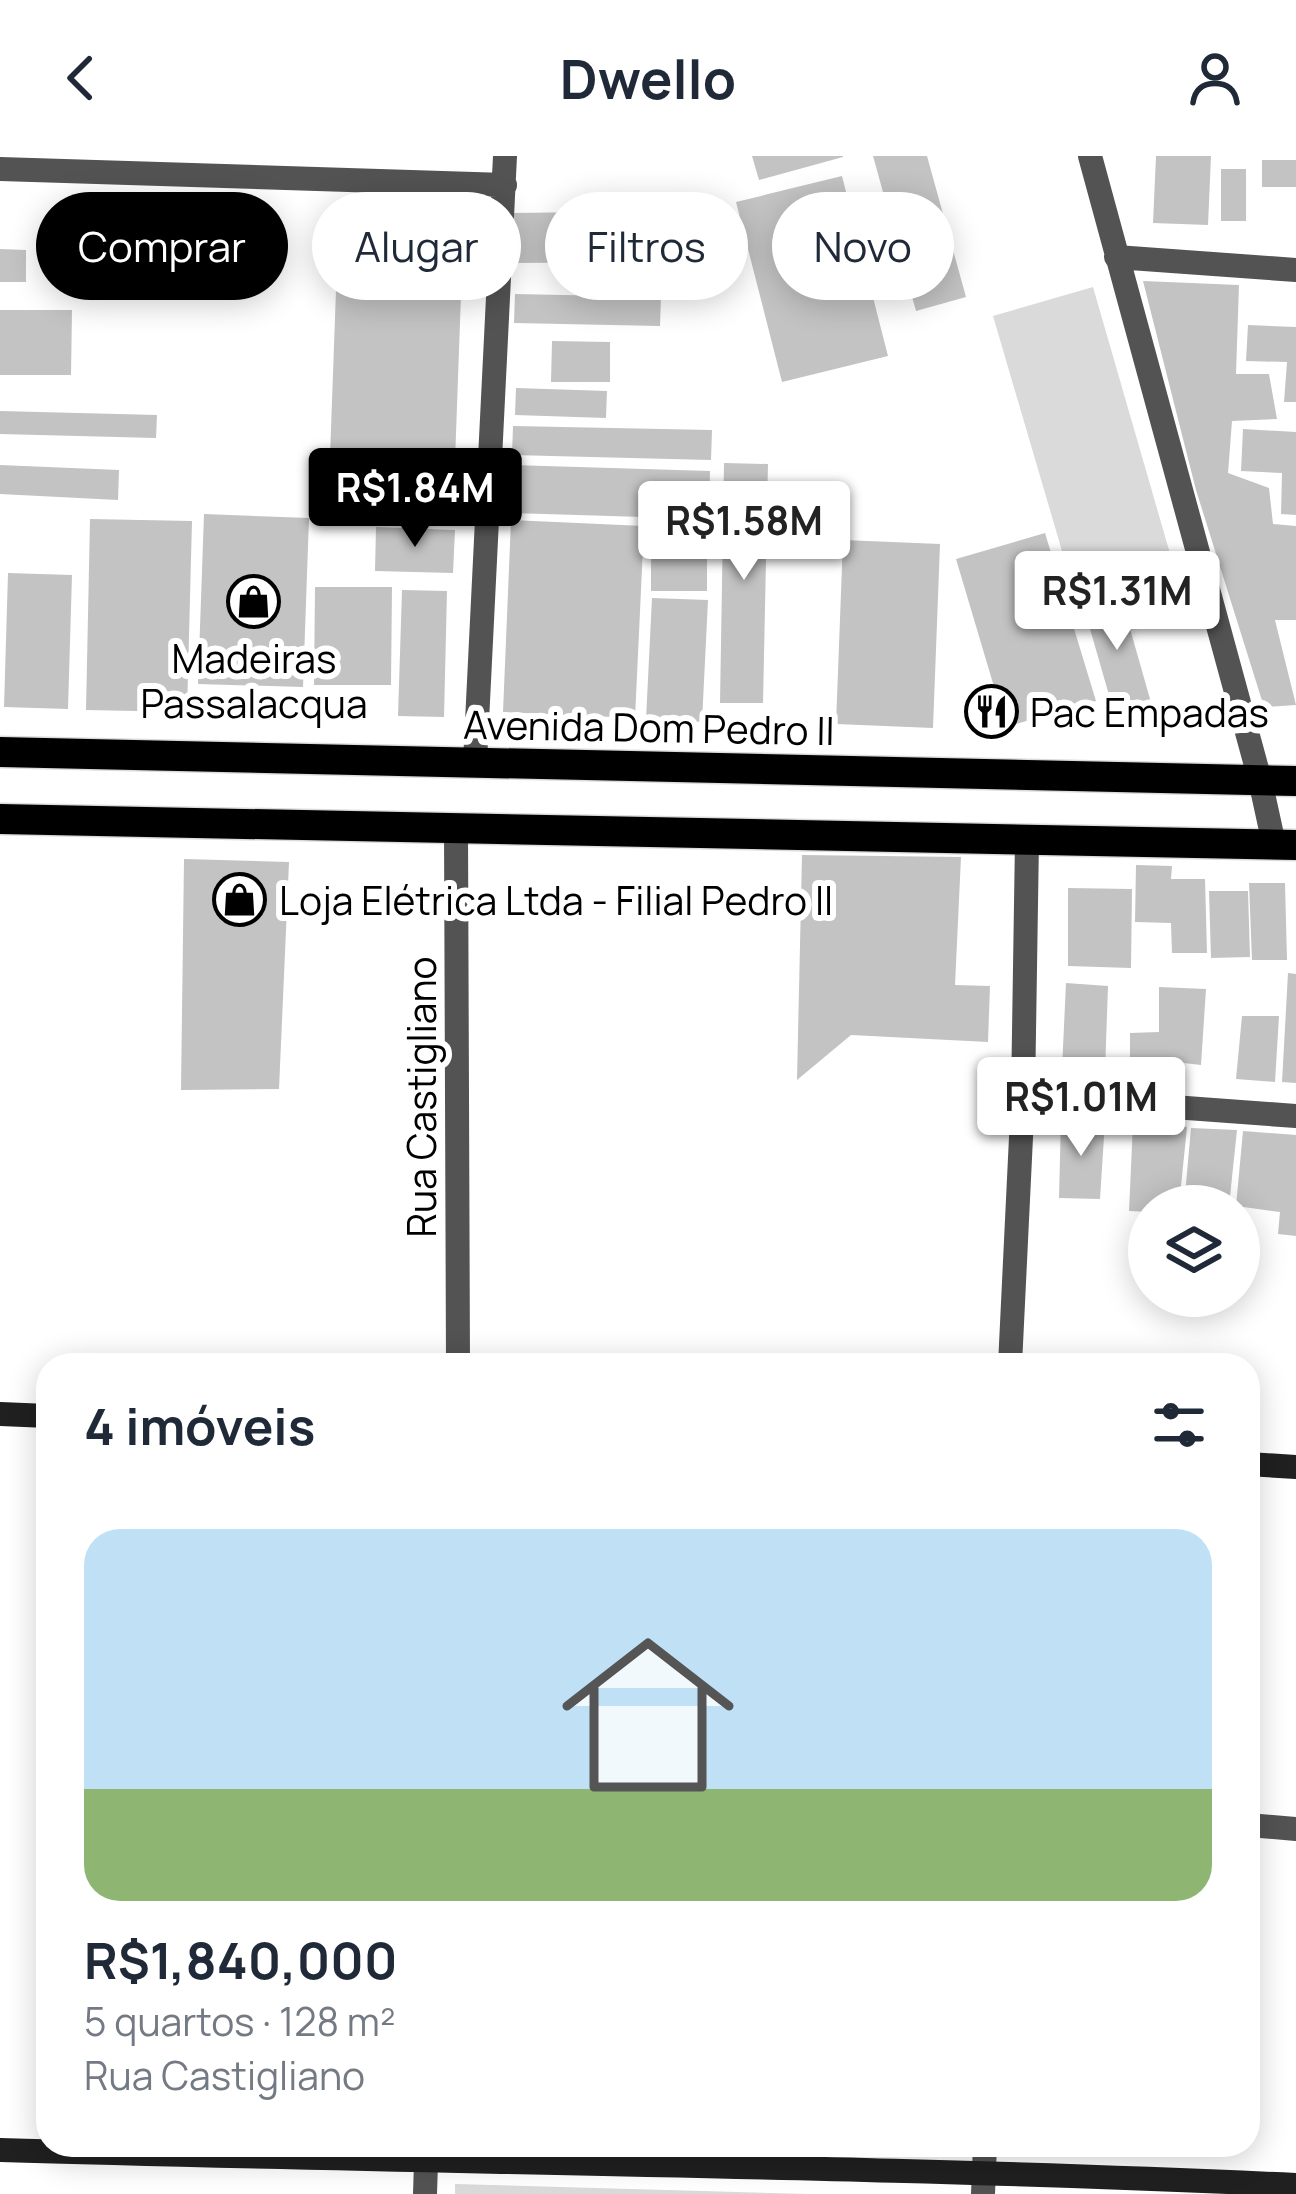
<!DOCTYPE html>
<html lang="pt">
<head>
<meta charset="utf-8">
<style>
	:root { --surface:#fff; --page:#f6f6f7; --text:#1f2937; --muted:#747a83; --accent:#000 }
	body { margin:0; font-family:Manrope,sans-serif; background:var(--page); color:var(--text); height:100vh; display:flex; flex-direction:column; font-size:45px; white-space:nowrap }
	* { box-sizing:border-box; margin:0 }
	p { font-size:39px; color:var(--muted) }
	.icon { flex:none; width:66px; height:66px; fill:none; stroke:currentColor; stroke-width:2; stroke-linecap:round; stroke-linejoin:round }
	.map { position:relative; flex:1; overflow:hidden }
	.details { position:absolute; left:36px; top:1197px; width:1224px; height:804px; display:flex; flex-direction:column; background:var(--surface); border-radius:36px; box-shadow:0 6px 30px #0003 }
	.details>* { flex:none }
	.banner { position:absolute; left:36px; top:36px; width:1224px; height:108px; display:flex; gap:24px }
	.buttons { position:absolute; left:1128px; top:1029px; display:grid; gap:24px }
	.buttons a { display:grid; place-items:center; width:132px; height:132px; border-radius:50%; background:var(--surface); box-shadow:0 6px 30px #0003; font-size:60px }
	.price { position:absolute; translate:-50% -102px; padding:0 27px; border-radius:12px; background:#fff; color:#222; font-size:39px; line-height:78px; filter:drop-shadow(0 3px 6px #0008) }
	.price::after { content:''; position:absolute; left:50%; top:72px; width:36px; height:27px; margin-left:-18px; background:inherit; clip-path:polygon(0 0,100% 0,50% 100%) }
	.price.active { background:var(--accent); color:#fff }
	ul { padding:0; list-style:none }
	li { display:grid; align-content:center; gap:24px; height:636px; padding:0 48px }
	li span { display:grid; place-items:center; height:372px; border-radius:36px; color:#555 }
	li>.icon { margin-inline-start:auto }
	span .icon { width:216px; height:216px; fill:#fffc; stroke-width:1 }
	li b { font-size:51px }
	h2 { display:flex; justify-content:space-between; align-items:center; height:144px; padding:0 48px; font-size:51px }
	.chip { padding:0 42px; border-radius:54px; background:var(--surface); box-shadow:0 6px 30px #0003; font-size:42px; line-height:108px }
	.chip.active { background:var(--accent); color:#fff }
	header { display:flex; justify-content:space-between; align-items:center; height:156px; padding:0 48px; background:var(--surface); font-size:54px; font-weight:700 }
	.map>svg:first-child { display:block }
</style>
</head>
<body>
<header><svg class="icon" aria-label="back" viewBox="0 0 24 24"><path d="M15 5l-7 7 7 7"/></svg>Dwello<svg class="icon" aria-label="person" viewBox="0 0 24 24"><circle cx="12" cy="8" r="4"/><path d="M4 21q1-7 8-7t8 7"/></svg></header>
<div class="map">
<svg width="1296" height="2038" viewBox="0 0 1296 2038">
	<rect width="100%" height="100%" fill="#fff"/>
	<path fill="#dadada" d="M1093,131L1171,401L1072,429L993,160Z
		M455,2028L809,2038H455Z"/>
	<path fill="#c3c3c3" d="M752,0H843V1L759,24Z
		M873,0H927L966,141L916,155Z
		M1156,0H1211L1208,69L1153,67Z
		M1262,4H1296V31H1262Z
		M1221,13H1246V65H1221Z
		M842,20L888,200L782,226L736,46Z
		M130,40L131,100L89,101L88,41Z
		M149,41L263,44L262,81L148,77Z
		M339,50L464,55L455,306L330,301Z
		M663,55L664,106L515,107L514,57Z
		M0,93L26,94V126H0Z
		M1143,125L1239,129L1236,218H1269L1277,263L1232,265L1228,317L1269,332L1273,368L1296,370V464H1275L1296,549L1264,551L1196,334Z
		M515,138L661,141L660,170L514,167Z
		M0,154H72L71,219H0Z
		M1248,169L1296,171V246H1284L1287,206L1246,205Z
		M552,185L610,186V226H551Z
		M516,232L607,235L606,262L515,259Z
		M0,255L157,259L156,282L0,278Z
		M513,270L712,274L711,304L512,299Z
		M1243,273L1296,276V359L1281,358L1282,317L1241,315Z
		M724,307L768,308L763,547H720Z
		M0,309L119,314L118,344L0,338Z
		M512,309L710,315L709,363L511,357Z
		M352,317L455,319V363L352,361Z
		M204,358L309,362L303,531L198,528Z
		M90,363L192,365L187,556L86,554Z
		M511,364L644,370L635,562L503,556Z
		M376,371L455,374L453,417L375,415Z
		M651,371H707V435H651Z
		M1045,377L1096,545L1006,571L956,403Z
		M843,384L940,388L933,572L836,568Z
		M8,417L72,419L68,553L4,551Z
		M315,431H392L391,529H314Z
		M402,434L447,435L444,561L398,560Z
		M1119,434L1152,550L1115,560L1082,445Z
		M652,442L708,444L702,566L646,563Z
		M802,699L961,701L955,829L990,830L988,886L851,879L797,924Z
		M184,703L289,706L279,933L181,934Z
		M1136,709L1172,710L1171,723H1205L1207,797H1172L1171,767L1135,766Z
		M1249,727H1285L1287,804H1252Z
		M1068,732L1132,733L1131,812L1068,810Z
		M1209,735H1248L1250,801L1211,802Z
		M1288,817L1296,818V927L1282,926Z
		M1066,827L1108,830L1105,916L1062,913Z
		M1159,831L1206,833L1201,909L1166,905L1165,919L1130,917V877L1159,876Z
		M1242,860H1279L1275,926L1236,923Z
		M1061,962L1105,965L1100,1043L1059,1042Z
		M1133,967L1187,971L1179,1050H1149V1056L1129,1055Z
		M1191,972L1237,974L1229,1050H1184Z
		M1243,975L1296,979V1080L1278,1078L1280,1056L1236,1050Z"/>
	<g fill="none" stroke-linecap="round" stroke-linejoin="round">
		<defs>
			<path id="primary" d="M0,596L1296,625
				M0,663L1296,689"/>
		</defs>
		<use href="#primary" stroke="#dbdbdb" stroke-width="33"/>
		<path stroke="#535353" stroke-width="24" d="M0,13L505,29
			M475,606L505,0
			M456,672L458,1209
			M1023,940L1296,960
			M1010,1209L1023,940L1027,684
			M1248,1669L1296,1673
			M983,2038L985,1989"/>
		<path stroke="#535353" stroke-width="24" d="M1090,0L1260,624L1274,688
			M1116,101L1296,114
			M425,2038L426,2007"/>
		<path stroke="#202020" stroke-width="24" d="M0,1258L48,1260
			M1248,1308L1296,1311
			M0,1994C432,2007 864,2009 1296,2029"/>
		<use href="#primary" stroke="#000" stroke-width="30"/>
	</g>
	<defs>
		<symbol id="shop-ring" viewBox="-11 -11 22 22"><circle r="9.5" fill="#fff" stroke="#000" stroke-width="1.5"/><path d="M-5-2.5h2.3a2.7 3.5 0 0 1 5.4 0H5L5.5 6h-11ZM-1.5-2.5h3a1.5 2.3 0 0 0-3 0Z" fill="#000"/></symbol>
		<symbol id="restaurant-ring" viewBox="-11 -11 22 22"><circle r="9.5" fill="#fff" stroke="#000" stroke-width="1.5"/><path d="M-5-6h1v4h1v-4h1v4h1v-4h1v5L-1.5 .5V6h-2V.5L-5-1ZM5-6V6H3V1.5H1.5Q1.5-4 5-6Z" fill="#000"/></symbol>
	</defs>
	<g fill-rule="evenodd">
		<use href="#shop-ring" x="224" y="416" width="59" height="59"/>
		<use href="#restaurant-ring" x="962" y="526" width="59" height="59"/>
		<use href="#shop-ring" x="210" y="714" width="59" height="59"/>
	</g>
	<g text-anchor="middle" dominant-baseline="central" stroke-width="12" stroke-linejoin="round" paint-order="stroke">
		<g font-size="39" fill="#000" stroke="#fff" text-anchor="start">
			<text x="254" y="502" text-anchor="middle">Madeiras<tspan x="254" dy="45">Passalacqua</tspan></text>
			<text x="1030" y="556">Pac Empadas</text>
			<text x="279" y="744">Loja Elétrica Ltda - Filial Pedro II</text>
		</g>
		<g font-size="39" fill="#000" stroke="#fff">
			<text transform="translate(649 571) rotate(1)">Avenida Dom Pedro II</text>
			<text transform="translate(421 941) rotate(-90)">Rua Castigliano</text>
		</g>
	</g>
</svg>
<div class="buttons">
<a><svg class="icon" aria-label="layers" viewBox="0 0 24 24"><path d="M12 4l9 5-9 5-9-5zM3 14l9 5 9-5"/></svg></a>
</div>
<b class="price active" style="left:415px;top:394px">R$1.84M</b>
<b class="price" style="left:744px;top:427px">R$1.58M</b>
<b class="price" style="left:1117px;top:497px">R$1.31M</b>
<b class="price" style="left:1081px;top:1003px">R$1.01M</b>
<div class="banner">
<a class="chip active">Comprar</a>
<a class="chip">Alugar</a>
<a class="chip">Filtros</a>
<a class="chip">Novo</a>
</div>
<section class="details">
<h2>4 imóveis<svg class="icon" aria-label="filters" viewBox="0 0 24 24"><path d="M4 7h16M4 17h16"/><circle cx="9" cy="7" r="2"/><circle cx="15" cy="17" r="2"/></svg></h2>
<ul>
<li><span style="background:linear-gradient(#bfe0f5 70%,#8fb573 0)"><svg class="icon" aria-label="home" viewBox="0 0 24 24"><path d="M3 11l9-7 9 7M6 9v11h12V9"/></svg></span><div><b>R$1,840,000</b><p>5 quartos · 128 m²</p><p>Rua Castigliano</p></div></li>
</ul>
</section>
</div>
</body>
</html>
